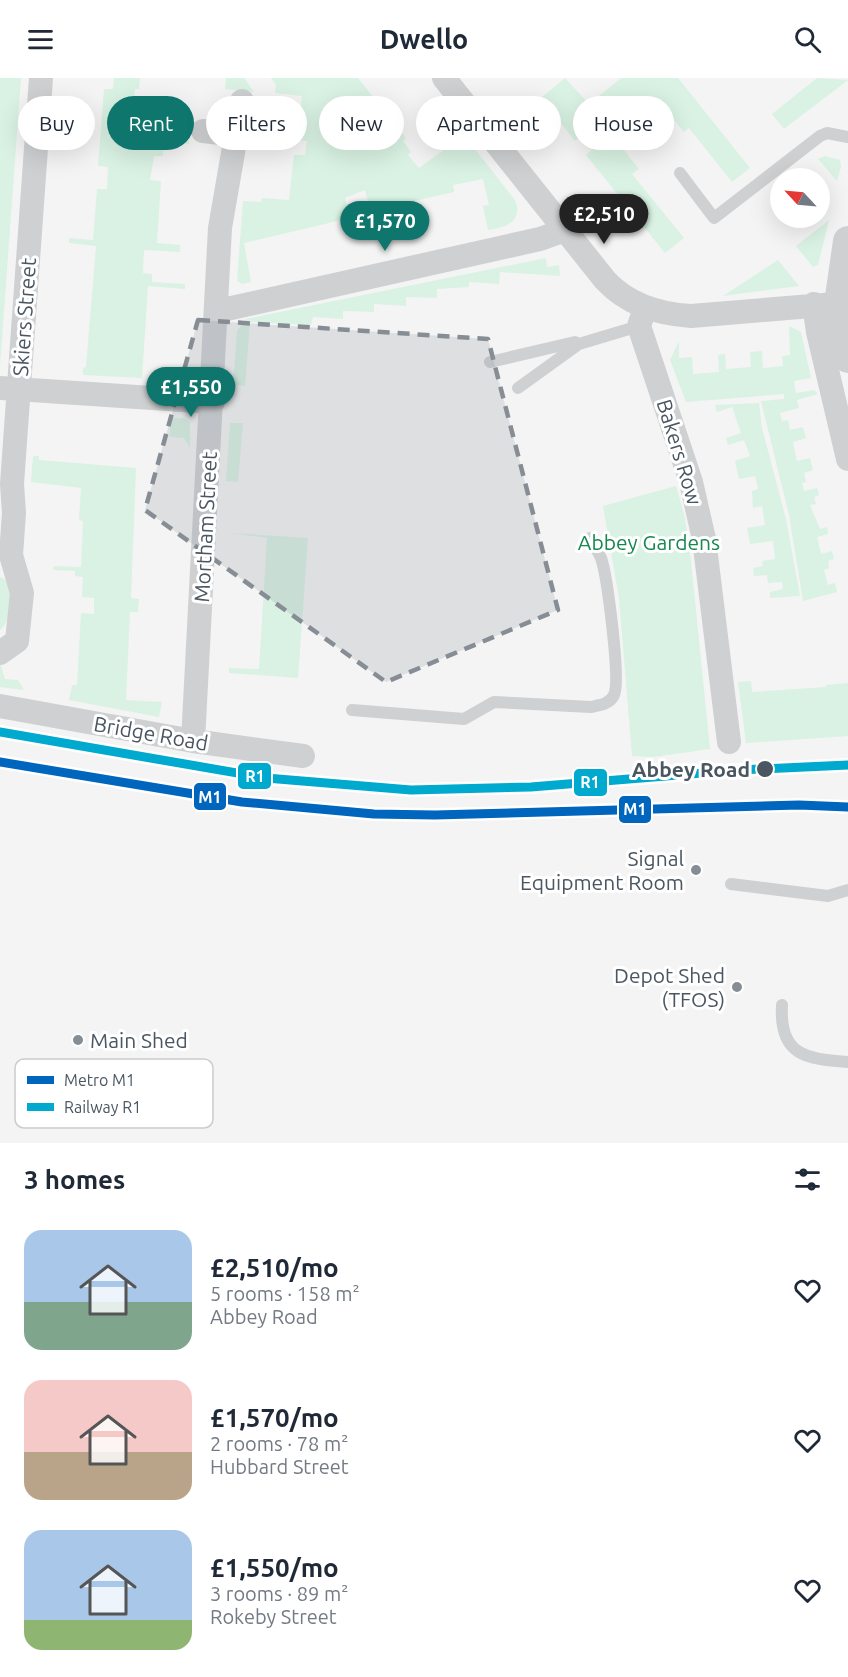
<!DOCTYPE html>
<html lang="en">
<head>
<meta charset="utf-8">
<style>
	:root { --surface:#fff; --page:#f6f6f7; --text:#1f2937; --muted:#747a83; --accent:#0f766e }
	body { margin:0; font-family:Ubuntu,sans-serif; background:var(--page); color:var(--text); height:100vh; display:flex; flex-direction:column; font-size:22px; white-space:nowrap }
	* { box-sizing:border-box; margin:0 }
	p { font-size:20px; color:var(--muted) }
	.icon { flex:none; width:33px; height:33px; fill:none; stroke:currentColor; stroke-width:2; stroke-linecap:round; stroke-linejoin:round }
	.map { position:relative; height:1065px; overflow:hidden }
	.side { display:flex; flex-direction:column; background:var(--surface); flex:1 }
	.side>* { flex:none }
	.guide { position:absolute; left:18px; top:18px; width:813px; height:54px; display:flex; gap:12px }
	.needle { width:39px; rotate:296deg }
	.buttons { position:absolute; left:770px; top:90px; display:grid; gap:12px }
	.buttons a { display:grid; place-items:center; width:60px; height:60px; border-radius:50%; background:var(--surface); box-shadow:0 6px 24px #0002; font-size:30px }
	.price { position:absolute; translate:-50% -51px; padding:0 14px; border-radius:21px; background:var(--accent); color:#fff; font-size:20px; line-height:39px; filter:drop-shadow(0 2px 3px #0008) }
	.price::after { content:''; position:absolute; left:50%; top:36px; width:18px; height:14px; margin-left:-9px; background:inherit; clip-path:polygon(0 0,100% 0,50% 100%) }
	.price.on { background:#222; color:#fff }
	ul { padding:0; list-style:none }
	li { display:flex; align-items:center; gap:18px; height:150px; padding:0 24px }
	li span { display:grid; place-items:center; flex:none; width:168px; height:120px; border-radius:18px; color:#555 }
	li>.icon { margin-inline-start:auto }
	span .icon { width:72px; height:72px; fill:#fffc; stroke-width:1 }
	li b { font-size:26px }
	h2 { display:flex; justify-content:space-between; align-items:center; height:72px; padding:0 24px; font-size:26px }
	.pill { padding:0 21px; border-radius:27px; background:var(--surface); box-shadow:0 6px 24px #0002; font-size:21px; line-height:54px }
	.pill.on { background:var(--accent); color:#fff }
	header { display:flex; justify-content:space-between; align-items:center; height:78px; padding:0 24px; background:var(--surface); font-size:27px; font-weight:700 }
	.map>svg:first-child { display:block }
</style>
</head>
<body>
<header><svg class="icon" aria-label="menu" viewBox="0 0 24 24"><path d="M4 6h16M4 12h16M4 18h16"/></svg>Dwello<svg class="icon" aria-label="search" viewBox="0 0 24 24"><circle cx="10" cy="10" r="6"/><path d="M15 15l6 6"/></svg></header>
<div class="map">
<svg width="848" height="1065" viewBox="0 0 848 1065">
	<rect width="100%" height="100%" fill="#f4f4f4"/>
	<path fill="#d9f2e3" d="M0,0H21L0,288Z
		M114,0H140L139,11H135L131,58L189,63V66L164,64L163,78H154L150,102L161,103L157,165L180,167V174L144,172L143,195L152,196V204L185,206V211L148,208L142,300L83,297V290L86,289L96,168L69,165V160L93,162L97,111H107L108,89L98,88L104,11H113Z
		M226,0H244L254,14L225,11Z
		M271,0H358L406,60L403,63L411,74L408,77L419,90L464,57L515,122C524,143 505,150 488,152L483,128L489,127L483,101L453,107L454,114L370,133L365,112L345,120L350,140L244,165L251,204L242,206L237,203L243,123L261,124L262,120L289,122L294,77H305L307,63L298,62L302,18L275,15L276,7Z
		M565,0L589,26L621,0H678L750,90L732,104L689,50L684,54L664,30L619,66L639,91L632,96L684,160L665,175L586,77L593,70L583,57L575,63L541,20Z
		M817,0L848,2L784,51L772,36Z
		M825,78L840,82L841,89L837,103L818,81Z
		M829,142L818,187L813,189L796,168Z
		M546,180L547,189L559,187L560,198L500,194L499,206L469,204V209L437,211V220L406,219V228L374,226V234L343,233V241L313,239L311,247L250,244L245,308L233,307L237,253L246,241Z
		M778,182L799,208L723,218Z
		M789,248L801,254L811,300L794,303L796,315L814,312L818,316L797,322L799,330L780,335L782,343L788,342L790,352L803,349L806,360L793,364L797,383L810,380L813,392L804,395L806,404L802,405L804,413L817,410L819,417L814,419L816,426L810,427L820,451L827,449L828,456L817,459L821,476L832,473L834,481L828,483L829,490L824,492L828,507L835,505L837,514L803,523L789,437L761,323L784,321V316L686,324L670,282L679,263V280L692,279L693,296L719,294L718,277L725,276L726,291L751,289L750,274L762,273L763,290L783,288L782,278L790,277Z
		M759,325L762,350L786,441L800,518L770,520V514L783,511L782,504L768,505L767,497L754,498L753,490L763,488L762,483L775,481L773,463L750,466L747,450L765,447L762,428L753,430L752,413L758,411L755,398L739,401L735,383L750,378L744,362L728,367L726,360L741,355L732,329L717,334L715,327Z
		M171,340H184L190,345V370L184,360L170,359Z
		M230,345H243L238,404L226,403Z
		M33,378H39V382L136,390L131,520L139,521L138,534H130L126,622L162,624L159,639L69,622L72,607H77L81,535L94,536V520L82,519L83,499L75,498V493L53,492L54,488L81,489L83,443L79,442L81,410L31,404Z
		M676,408L685,440L691,483L710,671L653,679L632,678L619,520L603,428Z
		M232,455L308,460L298,600L229,595V590L259,591L267,460Z
		M0,499C20,505 12,542 0,552Z
		M0,585L5,601L18,602L24,612L0,609Z
		M751,603L752,614L826,609V607L848,605V658L746,665L738,604Z"/>
	<g fill="none" stroke-linecap="round" stroke-linejoin="round">
		<path stroke="#ced0d2" stroke-width="12" d="M680,95L714,140L820,58L827,55L848,59
			M490,284L575,264L579,266
			M518,310L579,266L639,248
			M352,632L464,641L494,624L591,629C600,627 610,626 614,617C621,603 607,497 601,480C598,473 593,466 590,460
			M731,806L828,818L848,812
			M782,927C779,977 805,981 848,984"/>
		<path stroke="#ced0d2" stroke-width="24" d="M444,0L605,202C628,227 658,236 691,238L848,225
			M203,53L237,57
			M814,226L818,254L848,381
			M645,230L639,248L691,404L704,461L729,664
			M218,233L540,161L565,152
			M0,310L213,324
			M0,575L17,563L22,515L11,477L14,435L12,406L41,0
			M0,628L193,663L303,678
			M193,663L220,150L242,23"/>
		<path stroke="#ced0d2" stroke-width="30" d="M848,163L839,226L848,280"/>
		<defs>
			<path id="rail-1" d="M0,654L266,700L411,712L531,709L739,692L848,687"/>
		</defs>
		<use href="#rail-1" stroke="#fff" stroke-width="14"/>
		<use href="#rail-1" stroke="#00a9ce" stroke-width="9"/>
		<defs>
			<path id="metro-1" d="M0,684L242,724L374,736L435,737L799,727L848,729"/>
		</defs>
		<use href="#metro-1" stroke="#fff" stroke-width="14"/>
		<use href="#metro-1" stroke="#0065bd" stroke-width="9"/>
	</g>
	<path fill="#868d94" fill-opacity="0.2" stroke="#868d94" stroke-width="4.5" stroke-dasharray="12 8" stroke-linejoin="round" d="M198,242L488,261L558,532L386,604L145,432Z"/>
	<circle fill="#4a5661" stroke="#fff" stroke-width="2" cx="765" cy="691" r="9"/>
	<g fill="#868d94" stroke="#fff" stroke-width="2">
		<circle cx="696" cy="792" r="6"/>
		<circle cx="737" cy="909" r="6"/>
		<circle cx="78" cy="962" r="6"/>
	</g>
	<g text-anchor="middle" dominant-baseline="central" stroke-width="6" stroke-linejoin="round" paint-order="stroke">
		<g font-size="21" fill="#4a5661" stroke="#fff">
			<text transform="translate(24 239) rotate(-86)">Skiers Street</text>
			<text transform="translate(680 374) rotate(73)">Bakers Row</text>
			<text transform="translate(205 449) rotate(-87)">Mortham Street</text>
			<text transform="translate(151 655) rotate(10)">Bridge Road</text>
		</g>
		<g font-size="21" fill="#17864f" stroke="#fff">
			<text x="649" y="464">Abbey Gardens</text>
		</g>
		<g font-size="21" font-weight="bold" fill="#4a5661" stroke="#fff" text-anchor="end">
			<text x="750" y="691">Abbey Road</text>
		</g>
		<g font-size="21" fill="#4a5661" stroke="#fff" text-anchor="end">
			<text x="684" y="780">Signal<tspan x="684" dy="24">Equipment Room</tspan></text>
			<text x="725" y="897">Depot Shed<tspan x="725" dy="24">(TFOS)</tspan></text>
			<text x="90" y="962" text-anchor="start">Main Shed</text>
		</g>
	</g>
	<rect x="15" y="981" width="198" height="69" rx="9" fill="#fff" stroke="#c9ccd0" stroke-width="1.5"/>
	<rect x="27" y="998" width="27" height="8" fill="#0065bd"/>
	<rect x="27" y="1025" width="27" height="8" fill="#00a9ce"/>
	<g font-size="16" fill="#4a5661">
		<text x="64" y="1008">Metro M1</text>
		<text x="64" y="1035">Railway R1</text>
	</g>
	<g stroke="#fff" stroke-width="2">
		<rect x="237" y="684" width="35" height="28" rx="6" fill="#00a9ce"/>
		<rect x="573" y="690" width="35" height="29" rx="6" fill="#00a9ce"/>
		<rect x="193" y="704" width="34" height="29" rx="6" fill="#0065bd"/>
		<rect x="618" y="717" width="34" height="29" rx="6" fill="#0065bd"/>
	</g>
	<g font-size="16" text-anchor="middle" font-weight="bold" fill="#fff">
		<text x="255" y="704">R1</text>
		<text x="590" y="710">R1</text>
		<text x="210" y="725">M1</text>
		<text x="635" y="737">M1</text>
	</g>
</svg>
<div class="buttons">
<a><svg class="needle" viewBox="-14 -14 28 28"><path d="M0-13l5 13h-10z" fill="#e53935"/><path d="M0 13l5-13h-10z" fill="#747a83"/></svg></a>
</div>
<b class="price on" style="left:604px;top:167px">£2,510</b>
<b class="price" style="left:385px;top:174px">£1,570</b>
<b class="price" style="left:191px;top:340px">£1,550</b>
<div class="guide">
<a class="pill">Buy</a>
<a class="pill on">Rent</a>
<a class="pill">Filters</a>
<a class="pill">New</a>
<a class="pill">Apartment</a>
<a class="pill">House</a>
</div>
</div>
<section class="side">
<h2>3 homes<svg class="icon" aria-label="filters" viewBox="0 0 24 24"><path d="M4 7h16M4 17h16"/><circle cx="9" cy="7" r="2"/><circle cx="15" cy="17" r="2"/></svg></h2>
<ul>
<li><span style="background:linear-gradient(#a9c7e8 60%,#7fa58c 0)"><svg class="icon" aria-label="home" viewBox="0 0 24 24"><path d="M3 11l9-7 9 7M6 9v11h12V9"/></svg></span><div><b>£2,510/mo</b><p>5 rooms · 158 m²</p><p>Abbey Road</p></div><svg class="icon" aria-label="heart" viewBox="0 0 24 24"><path d="M12 20l-8-8c-3-5 5-10 8-4 3-6 11-1 8 4z"/></svg></li>
<li><span style="background:linear-gradient(#f6c9c9 60%,#b9a48a 0)"><svg class="icon" aria-label="home" viewBox="0 0 24 24"><path d="M3 11l9-7 9 7M6 9v11h12V9"/></svg></span><div><b>£1,570/mo</b><p>2 rooms · 78 m²</p><p>Hubbard Street</p></div><svg class="icon" aria-label="heart" viewBox="0 0 24 24"><path d="M12 20l-8-8c-3-5 5-10 8-4 3-6 11-1 8 4z"/></svg></li>
<li><span style="background:linear-gradient(#a9c7e8 75%,#8fb573 0)"><svg class="icon" aria-label="home" viewBox="0 0 24 24"><path d="M3 11l9-7 9 7M6 9v11h12V9"/></svg></span><div><b>£1,550/mo</b><p>3 rooms · 89 m²</p><p>Rokeby Street</p></div><svg class="icon" aria-label="heart" viewBox="0 0 24 24"><path d="M12 20l-8-8c-3-5 5-10 8-4 3-6 11-1 8 4z"/></svg></li>
</ul>
</section>
</body>
</html>
